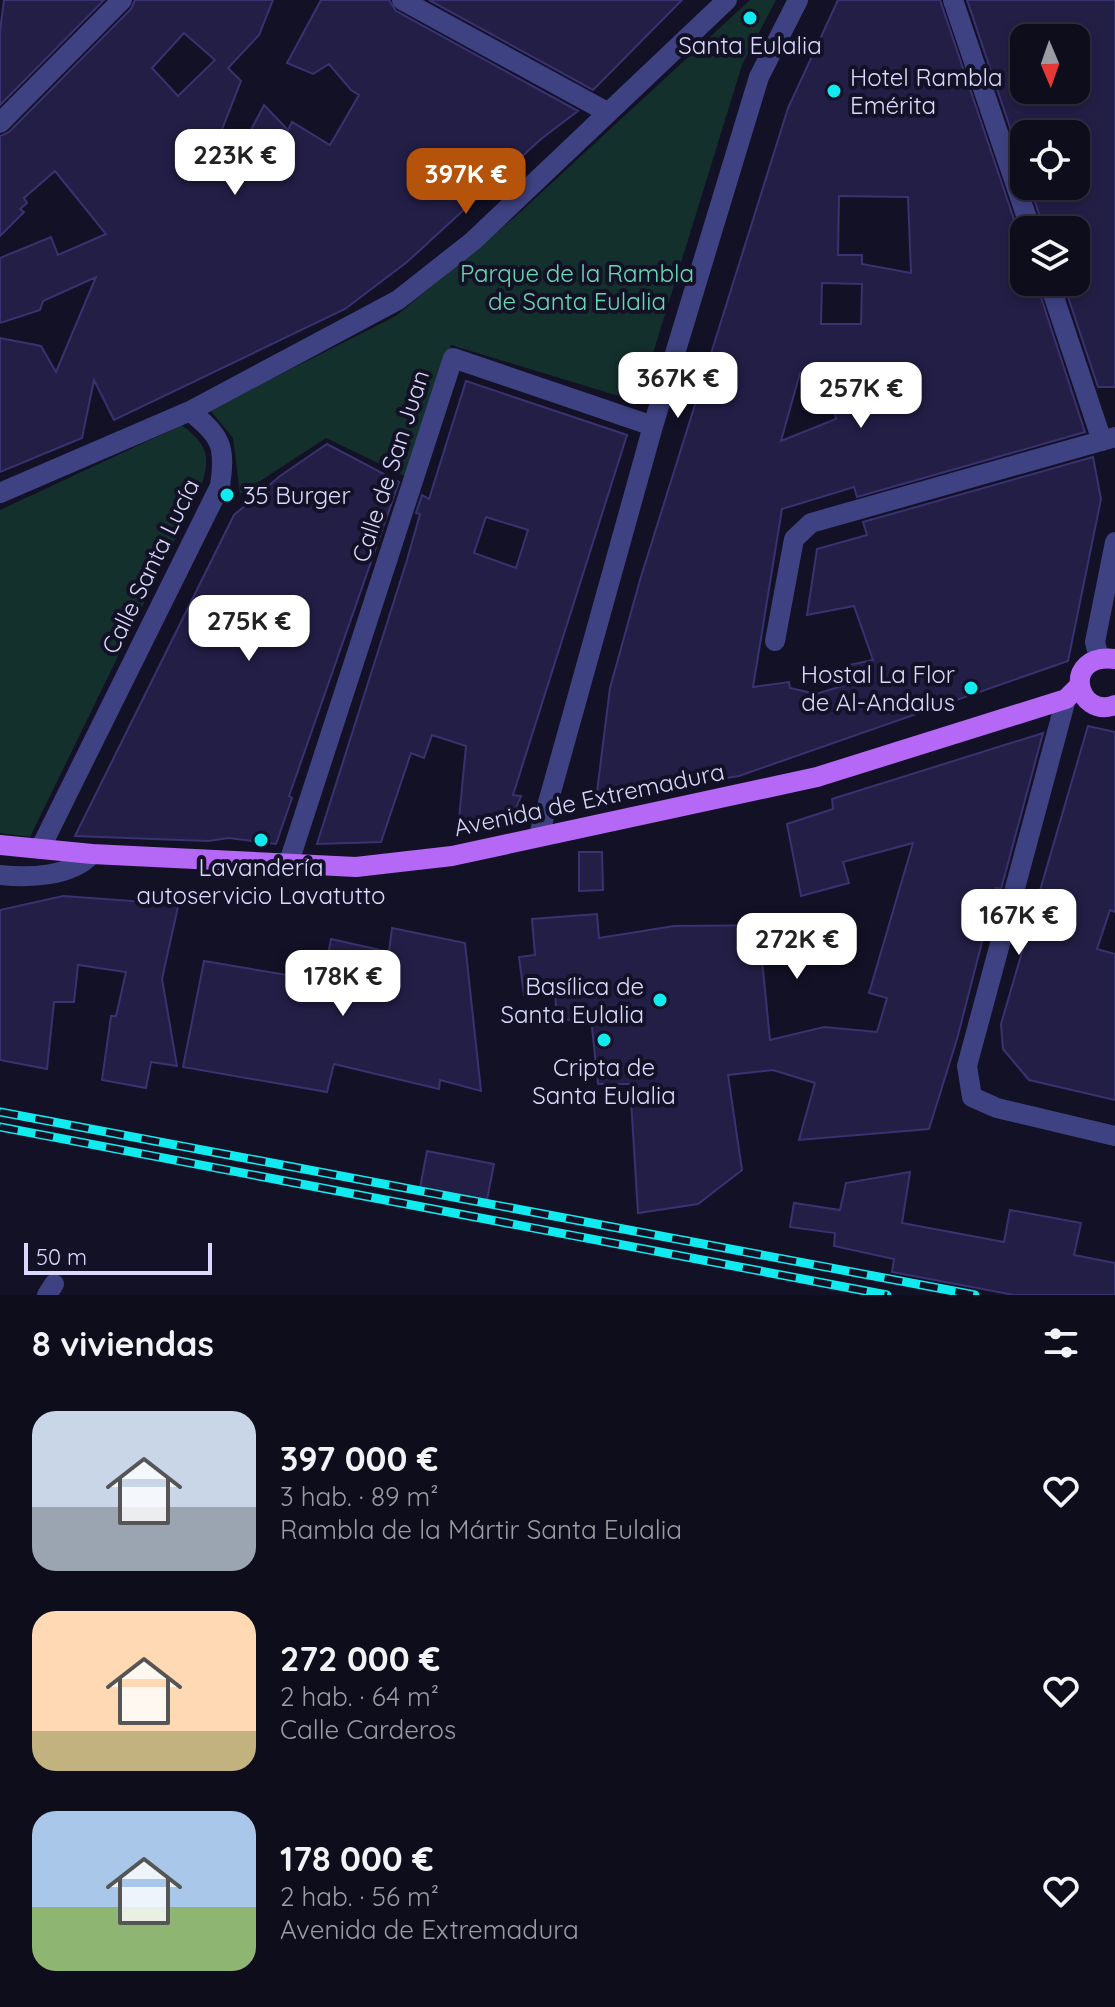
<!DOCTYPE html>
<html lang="es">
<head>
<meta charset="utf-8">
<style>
	:root { --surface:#0e0d1c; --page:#171625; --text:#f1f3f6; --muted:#9b9ca3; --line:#2e2d3b; --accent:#b45309 }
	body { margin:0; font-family:Quicksand,sans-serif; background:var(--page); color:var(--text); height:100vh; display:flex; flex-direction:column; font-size:30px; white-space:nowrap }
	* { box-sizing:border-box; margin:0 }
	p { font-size:26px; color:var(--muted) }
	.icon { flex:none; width:44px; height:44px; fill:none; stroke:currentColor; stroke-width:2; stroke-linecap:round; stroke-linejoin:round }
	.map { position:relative; height:1295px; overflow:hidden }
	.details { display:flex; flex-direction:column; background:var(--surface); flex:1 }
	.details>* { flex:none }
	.needle { width:52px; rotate:178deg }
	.controls { position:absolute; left:1010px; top:24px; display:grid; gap:16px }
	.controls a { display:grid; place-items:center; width:80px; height:80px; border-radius:16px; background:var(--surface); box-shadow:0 4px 12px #0003,0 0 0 2px var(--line); font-size:40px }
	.scale { position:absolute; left:24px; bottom:20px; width:188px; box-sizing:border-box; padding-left:8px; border:4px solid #dad9fd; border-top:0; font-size:22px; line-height:28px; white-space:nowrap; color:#dad9fd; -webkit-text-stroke:6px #131126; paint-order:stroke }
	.price { position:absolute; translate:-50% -68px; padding:0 18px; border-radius:16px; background:#fff; color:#222; font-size:26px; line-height:52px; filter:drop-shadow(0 2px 4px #0008) }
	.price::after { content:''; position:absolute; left:50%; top:48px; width:24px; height:18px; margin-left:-12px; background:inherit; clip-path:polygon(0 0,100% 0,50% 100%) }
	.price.on { background:var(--accent); color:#fff }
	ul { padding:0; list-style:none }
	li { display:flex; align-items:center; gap:24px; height:200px; padding:0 32px }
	li span { display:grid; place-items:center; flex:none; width:224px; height:160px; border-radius:24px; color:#555 }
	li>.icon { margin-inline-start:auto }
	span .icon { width:96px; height:96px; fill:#fffc; stroke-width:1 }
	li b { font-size:34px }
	h2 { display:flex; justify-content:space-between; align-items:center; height:96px; padding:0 32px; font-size:34px }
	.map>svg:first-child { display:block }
</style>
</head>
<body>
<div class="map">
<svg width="1115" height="1295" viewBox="0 0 1115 1295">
	<rect width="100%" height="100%" fill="#131126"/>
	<path fill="#14302d" d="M750,0H776L742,65L638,402L451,345L407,477L326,438L240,494L233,438L210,410L396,316L516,216Z
		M182,425C206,444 211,454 202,484L30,837L0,833V510Z"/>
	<path fill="#231e46" stroke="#393270" stroke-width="2" fill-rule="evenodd" d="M4,0H104L0,105V31Z
		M135,0H273L259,35L228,68L241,81L210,160L230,170L264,105L288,130L292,122L330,145L359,95L351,90L329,64L313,74L287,63L321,0H389L396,11L578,111L541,139L407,262L345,309L114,420L94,380L82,438L0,472V338L41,346L56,372L96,277L43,301L40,310L0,323V258L51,237L58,255L106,234L55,171L24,198L27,203L20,209L24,212L0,236V136L9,132L131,9ZM184,33L215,60L178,96L152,68Z
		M429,0H682L593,90Z
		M838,0H940L1019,234L1024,241V282H1036L1085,432L857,497L854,487L782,509L753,687L789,682L790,688L816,694L855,682L849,665L873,660L854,606L807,615L817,549L867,535L863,522L1093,457L1101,499L1068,661L739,776L596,800L610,688L640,580L788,108ZM839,196L908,197L911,273L862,264V255H838ZM822,283L862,284L861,324H821ZM800,373L839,383L833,406L836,419L781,441Z
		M967,0H1115V387H1098L1063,282H1076V230H1044L1030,186H1076V134H1024V169ZM1024,38H1076V90H1024Z
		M466,381L627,435L513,795L521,796L511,821L458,830L466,746L432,735L424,758L411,753L381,842L317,844L407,560L420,514L416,513L422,495L429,499ZM486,517L528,530L516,568L474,553Z
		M327,444L399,482L289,796L292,798L276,844L229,838L208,841L75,836L234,515L280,476Z
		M1088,726L1115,732V912L1110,910L1097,949L1115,954V1100L1029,1080L1003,1049L1001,1024Z
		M1043,733L1001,889L996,888L957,1039L929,1129L799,1140L815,1083L773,1070L728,1075L742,1170L698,1204L638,1213L630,1084H598L591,1018L557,1021L555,994L524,995L519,957L535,955L532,919L597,914L599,938L674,926L800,925L807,953L762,960L770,1040L824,1027L877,1032L887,998L869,993L913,843L843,862L849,883L801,896L787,824L833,809L832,799Z
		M579,852H602L603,890L579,891Z
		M158,891L181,893L162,979L177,1066L151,1062L146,1088L102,1080L111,1016H116L126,972L78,965L74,1002H54L47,1069L0,1060V910L63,896L158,903Z
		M392,928L465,943L481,1091L440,1080L439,1089L334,1064L327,1092L183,1067L204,961L323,981L331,939L389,952Z
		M427,1151L494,1164L487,1200L420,1188Z
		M910,1172L902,1223L1004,1242L1010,1210L1081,1223L1074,1255L1115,1263V1295H1014L892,1272L894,1259L834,1246L835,1233L790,1227L794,1203L840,1210L846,1183Z"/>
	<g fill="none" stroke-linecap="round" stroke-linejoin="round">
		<path stroke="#3f4282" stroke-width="20" d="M402,0L607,112
			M953,0L1031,230
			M0,123L122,0
			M1049,282L1102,441
			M0,493L190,411L398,300L473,241L727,0
			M775,641L794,539L811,523L1115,437
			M1099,658L1095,642L1115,542
			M1066,699L967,1066L972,1097L997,1108L1115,1136
			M539,835L653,426L759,77L798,0
			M40,849L220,486C226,445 221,437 190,411
			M288,865L453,358L653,426
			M0,875C28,878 72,877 92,854
			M47,1295L54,1284"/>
		<path stroke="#b567f5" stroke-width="20" d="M1115,659C1060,653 1077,720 1115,705
			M0,845L92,854L356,867L452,856L817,777L1066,699L1079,686"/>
		<defs>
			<path id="rail" d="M0,1112L975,1295
				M0,1127L887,1295"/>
		</defs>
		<use href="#rail" stroke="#11ebf0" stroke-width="9"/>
		<use href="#rail" stroke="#131126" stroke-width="6" stroke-dasharray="18" stroke-linecap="butt"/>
	</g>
	<g fill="#11ebf0" stroke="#131126" stroke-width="3">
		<circle cx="750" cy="18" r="8"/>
		<circle cx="834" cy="91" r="8"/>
		<circle cx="227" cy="495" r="8"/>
		<circle cx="971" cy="688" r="8"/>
		<circle cx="261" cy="840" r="8"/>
		<circle cx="660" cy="1000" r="8"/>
		<circle cx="604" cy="1040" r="8"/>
	</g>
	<g text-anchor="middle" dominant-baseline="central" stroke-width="8" stroke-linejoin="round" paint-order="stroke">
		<g font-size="24" fill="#dad9fd" stroke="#131126">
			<text x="750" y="45">Santa Eulalia</text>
			<text x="850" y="77" text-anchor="start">Hotel Rambla<tspan x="850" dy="28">Emérita</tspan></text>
			<text x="243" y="495" text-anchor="start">35 Burger</text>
			<text x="955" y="674" text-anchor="end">Hostal La Flor<tspan x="955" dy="28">de Al-Andalus</tspan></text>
			<text x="261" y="867">Lavandería<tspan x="261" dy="28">autoservicio Lavatutto</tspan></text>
			<text x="644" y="986" text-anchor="end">Basílica de<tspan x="644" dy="28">Santa Eulalia</tspan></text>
			<text x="604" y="1067">Cripta de<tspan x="604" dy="28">Santa Eulalia</tspan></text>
		</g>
		<g font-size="24" fill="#68d9b4" stroke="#131126">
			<text x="577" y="273">Parque de la Rambla<tspan x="577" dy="28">de Santa Eulalia</tspan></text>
		</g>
		<g font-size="24" fill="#dad9fd" stroke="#131126">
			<text transform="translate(390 466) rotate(-72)">Calle de San Juan</text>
			<text transform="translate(150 566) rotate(-64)">Calle Santa Lucía</text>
			<text transform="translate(589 799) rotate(-12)">Avenida de Extremadura</text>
		</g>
	</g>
</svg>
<div class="controls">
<a><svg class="needle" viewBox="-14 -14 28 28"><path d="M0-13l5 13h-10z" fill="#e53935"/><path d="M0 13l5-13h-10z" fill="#9b9ca3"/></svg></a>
<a><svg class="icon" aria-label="locate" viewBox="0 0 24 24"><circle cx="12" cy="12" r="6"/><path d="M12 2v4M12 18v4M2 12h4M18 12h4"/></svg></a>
<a><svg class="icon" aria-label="layers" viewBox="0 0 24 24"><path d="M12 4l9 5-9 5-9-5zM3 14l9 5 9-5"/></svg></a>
</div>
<div class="scale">50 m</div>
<b class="price" style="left:235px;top:197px">223K €</b>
<b class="price on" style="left:466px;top:216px">397K €</b>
<b class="price" style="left:678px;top:420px">367K €</b>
<b class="price" style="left:861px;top:430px">257K €</b>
<b class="price" style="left:249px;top:663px">275K €</b>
<b class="price" style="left:1019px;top:957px">167K €</b>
<b class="price" style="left:797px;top:981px">272K €</b>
<b class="price" style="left:343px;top:1018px">178K €</b>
</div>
<section class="details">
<h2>8 viviendas<svg class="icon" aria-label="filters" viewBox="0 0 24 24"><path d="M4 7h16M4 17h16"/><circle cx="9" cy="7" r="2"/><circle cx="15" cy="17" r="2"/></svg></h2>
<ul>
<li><span style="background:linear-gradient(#c9d6e8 60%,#9aa5b1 0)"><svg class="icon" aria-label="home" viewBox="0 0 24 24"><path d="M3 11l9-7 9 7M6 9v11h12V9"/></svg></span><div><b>397 000 €</b><p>3 hab. · 89 m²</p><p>Rambla de la Mártir Santa Eulalia</p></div><svg class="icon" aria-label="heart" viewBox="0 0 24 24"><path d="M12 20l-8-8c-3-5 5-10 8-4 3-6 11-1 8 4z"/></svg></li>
<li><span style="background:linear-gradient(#ffd9b3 75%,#c2b280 0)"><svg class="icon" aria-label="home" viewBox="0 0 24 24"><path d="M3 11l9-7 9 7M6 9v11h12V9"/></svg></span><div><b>272 000 €</b><p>2 hab. · 64 m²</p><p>Calle Carderos</p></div><svg class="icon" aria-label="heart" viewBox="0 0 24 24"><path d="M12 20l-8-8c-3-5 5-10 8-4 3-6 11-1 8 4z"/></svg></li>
<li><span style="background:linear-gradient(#a9c7e8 60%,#8fb573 0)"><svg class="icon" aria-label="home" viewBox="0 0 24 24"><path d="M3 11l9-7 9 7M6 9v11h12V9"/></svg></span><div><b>178 000 €</b><p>2 hab. · 56 m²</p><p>Avenida de Extremadura</p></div><svg class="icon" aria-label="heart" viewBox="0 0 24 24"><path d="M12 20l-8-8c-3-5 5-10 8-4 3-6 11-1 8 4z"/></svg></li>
</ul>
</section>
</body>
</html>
